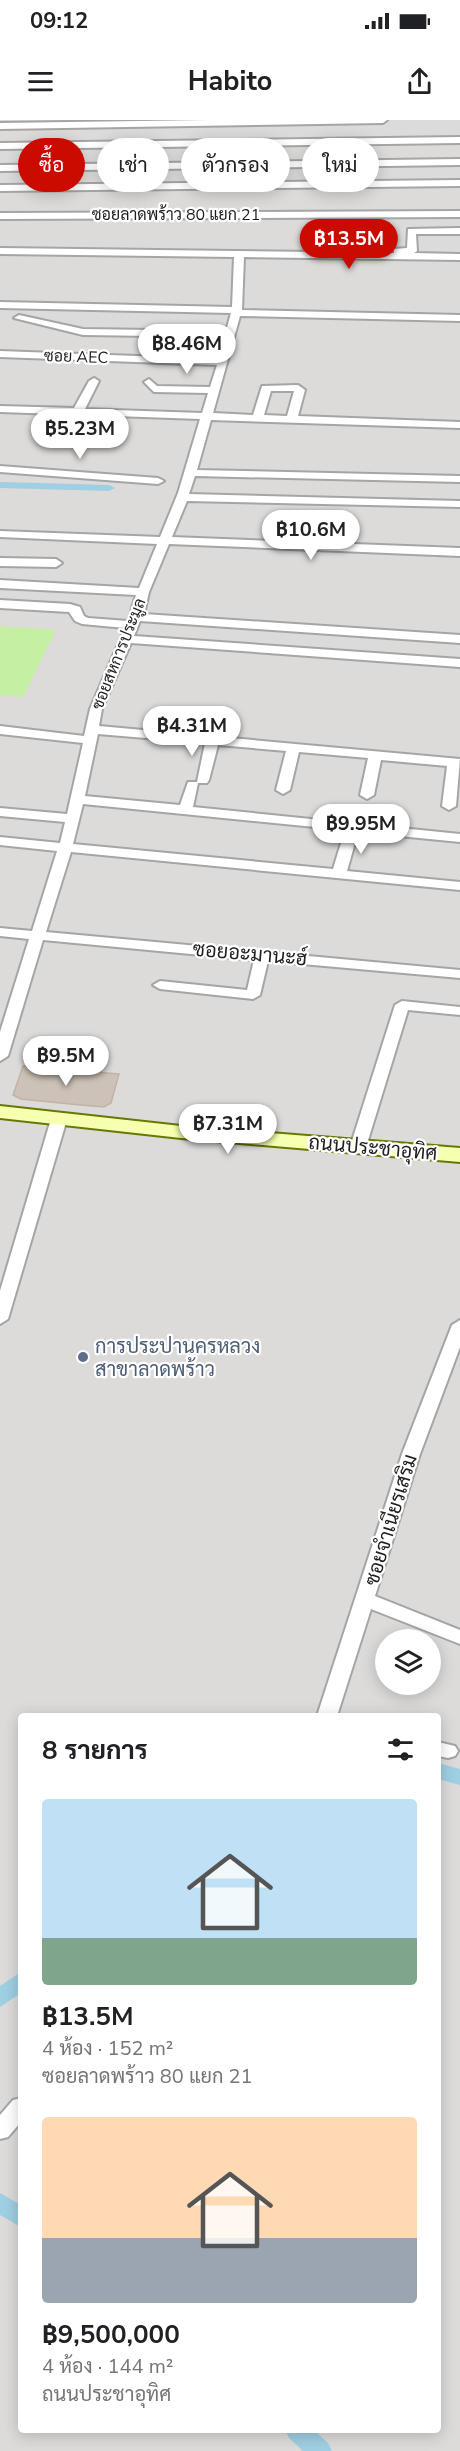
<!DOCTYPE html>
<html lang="th">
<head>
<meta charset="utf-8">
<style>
	:root { --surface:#fff; --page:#f2f2f2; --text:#202124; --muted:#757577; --accent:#cb0a00 }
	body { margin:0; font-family:"Nunito Sans",Sarabun,sans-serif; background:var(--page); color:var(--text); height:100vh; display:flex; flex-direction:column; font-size:22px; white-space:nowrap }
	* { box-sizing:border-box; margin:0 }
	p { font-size:20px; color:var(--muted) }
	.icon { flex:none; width:33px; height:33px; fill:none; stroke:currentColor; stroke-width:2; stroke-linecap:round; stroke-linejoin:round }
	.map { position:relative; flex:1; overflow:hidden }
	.panel { position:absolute; left:18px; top:1593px; width:423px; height:720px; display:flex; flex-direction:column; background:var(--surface); border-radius:6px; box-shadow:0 3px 15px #0003 }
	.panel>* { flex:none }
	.top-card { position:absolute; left:18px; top:18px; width:424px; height:54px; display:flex; gap:12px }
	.fabs { position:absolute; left:375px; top:1509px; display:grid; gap:12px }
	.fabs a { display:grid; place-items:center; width:66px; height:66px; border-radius:50%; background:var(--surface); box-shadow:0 3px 15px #0003; font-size:30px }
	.price { position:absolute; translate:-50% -51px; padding:0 14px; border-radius:21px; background:#fff; color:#222; font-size:20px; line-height:39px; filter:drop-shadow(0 2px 3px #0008) }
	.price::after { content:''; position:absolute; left:50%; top:36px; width:18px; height:14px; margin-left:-9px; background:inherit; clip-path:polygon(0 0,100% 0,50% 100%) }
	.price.current { background:var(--accent); color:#fff }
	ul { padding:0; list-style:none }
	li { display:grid; align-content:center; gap:12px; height:318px; padding:0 24px }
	li span { display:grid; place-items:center; height:186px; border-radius:6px; color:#555 }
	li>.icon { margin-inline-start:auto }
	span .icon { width:108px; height:108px; fill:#fffc; stroke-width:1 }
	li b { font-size:26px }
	h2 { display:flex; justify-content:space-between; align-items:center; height:72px; padding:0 24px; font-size:26px }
	.pill { padding:0 21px; border-radius:27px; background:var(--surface); box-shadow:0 3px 15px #0003; font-size:21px; line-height:54px }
	.pill.current { background:var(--accent); color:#fff }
	.status { display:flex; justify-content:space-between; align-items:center; height:42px; padding:0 30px; background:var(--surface); direction:ltr }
	.status svg { height:16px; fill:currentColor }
	header { display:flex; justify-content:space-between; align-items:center; height:78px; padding:0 24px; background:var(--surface); font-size:27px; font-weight:700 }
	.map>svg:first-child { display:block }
</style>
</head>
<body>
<div class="status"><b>09:12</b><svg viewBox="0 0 49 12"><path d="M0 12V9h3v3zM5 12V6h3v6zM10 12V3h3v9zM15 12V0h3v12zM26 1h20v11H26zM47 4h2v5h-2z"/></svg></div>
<header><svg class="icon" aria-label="menu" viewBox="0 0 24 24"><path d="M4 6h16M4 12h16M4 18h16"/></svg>Habito<svg class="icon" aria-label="share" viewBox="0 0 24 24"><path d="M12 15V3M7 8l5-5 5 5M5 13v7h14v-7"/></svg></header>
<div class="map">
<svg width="460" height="2331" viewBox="0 0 460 2331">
	<rect width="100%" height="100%" fill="#f0ece2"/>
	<path fill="#dcdbda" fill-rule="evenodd" d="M0,0H460V2331H0ZM386,1520H430V1564H386ZM21,1596H438V2310H21Z"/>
	<path fill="#c5efa3" d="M0,506L56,510L23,577L0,575Z"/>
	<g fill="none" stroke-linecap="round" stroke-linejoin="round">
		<path fill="#9ecfe2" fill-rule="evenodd" d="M0,362L109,365L115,368L109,371L0,368Z
			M438,1643L460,1649V1665L438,1659Z
			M21,1852V1873L0,1887V1866Z
			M0,2073L21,2085V2107L0,2095Z
			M285,2310H314L328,2323L332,2331H303L289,2318Z"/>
	</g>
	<path fill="#ccc2b8" stroke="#c3b3a3" stroke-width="1.5" d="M23,946L67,950L119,954L111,983L104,987L80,985L21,979L13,975Z"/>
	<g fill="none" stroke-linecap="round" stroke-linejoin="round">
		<defs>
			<path id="minor" d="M210,0H387L383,3L0,9V3Z
				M460,17V23L0,29V23Z
				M460,39V45L0,51V45Z
				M460,60V66L0,71V65Z
				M460,91V97L0,99V93Z
				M460,108V114H416L417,131L414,133L460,134V140L244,137L242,190L460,195V201L240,196L213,293L253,295L262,266L298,265L305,270L298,296L460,302V308L211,300L197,350L460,356V362L195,356L189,374L460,381V387L187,381L172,417L460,428V436L169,424L149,472L144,494L460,515V523L140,501L134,516L460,539V547L131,523L102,589L99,606L460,639L456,686L449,690L442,686L447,646L381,640L374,675L367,679L360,675L368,638L299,632L290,670L283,674L276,670L286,631L218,625L209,660L207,663H198L193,687L460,714V722L358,712L347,751L460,762V770L71,732L46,812L460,850V858L268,841L260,875L253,879L160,869L153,865L160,861L247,870L254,840L43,820L8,936L0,941V912L29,819L0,816V808L32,811L57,731L0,725V717L60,723L65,702L0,696V688L67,694L83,623L0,614V606L84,616L90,589L125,508L82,504L75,501L69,492L0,488V480L70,484L80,487L84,496L88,498L128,501L136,475L0,468V460L139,468L157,424L0,417V411L160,417L178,373L200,299L0,292V286L74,288L89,261L94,258L99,261L85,289L202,293L208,273L154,272L144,262L149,259L157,266L210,267L217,245L0,237V231L219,239L225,217L83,215L14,198L19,195L83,209L226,211L231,193L0,188V182L232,187L234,137L0,134V128L394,133V129L407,128L408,109ZM271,271H294L287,296L264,295ZM98,614L205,623L197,662H188L180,685L85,676ZM83,684L345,710L333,749L73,724Z
				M0,346L158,358L164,361L158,364L0,352Z
				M0,438L56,439L62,443L56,447L0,446Z
				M402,881L460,887V895L408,890L366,1027L358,1032L352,1030L350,1027L395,885Z
				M59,994L67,999L8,1199L0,1204V1171L51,999Z
				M460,1200V1227L420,1334L375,1476L460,1510V1524L371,1489L337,1596H317L402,1334L452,1205Z
				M438,1622L455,1626L458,1631L455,1636L448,1638L438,1636Z
				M21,1978V2002L8,2017L0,2019V1995L13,1980Z"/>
			<path id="secondary" d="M0,986L181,1006L460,1028V1042L181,1018L0,998Z"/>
		</defs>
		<use href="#minor" stroke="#a5a5a5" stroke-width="4"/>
		<use href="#secondary" stroke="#667900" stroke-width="4"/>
		<use href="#minor" fill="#fff" fill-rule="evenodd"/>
		<use href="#secondary" fill="#f7ffb1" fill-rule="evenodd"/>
	</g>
	<circle fill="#5c6f8a" stroke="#fff" stroke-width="2" cx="83" cy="1237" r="6"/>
	<g text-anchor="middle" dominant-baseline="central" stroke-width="4.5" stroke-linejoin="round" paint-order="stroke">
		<g font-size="16" fill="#1e1e1e" stroke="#fff">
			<text x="176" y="95">ซอยลาดพร้าว 80 แยก 21</text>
			<text transform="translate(76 237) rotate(2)">ซอย AEC</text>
			<text transform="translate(119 534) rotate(-68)">ซอยสหการประมูล</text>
		</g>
		<g font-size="20" fill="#1e1e1e" stroke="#fff">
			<text transform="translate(250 834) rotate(5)">ซอยอะมานะฮ์</text>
			<text transform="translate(373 1028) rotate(5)">ถนนประชาอุทิศ</text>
			<text transform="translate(391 1400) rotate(-73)">ซอยจำเนียรเสริม</text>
		</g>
		<g font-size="20" fill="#4e5e75" stroke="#fff" text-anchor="start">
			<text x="95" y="1226">การประปานครหลวง<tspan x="95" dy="23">สาขาลาดพร้าว</tspan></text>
		</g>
	</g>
</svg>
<div class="fabs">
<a><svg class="icon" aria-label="layers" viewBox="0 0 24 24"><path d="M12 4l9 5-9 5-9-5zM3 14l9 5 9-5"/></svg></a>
</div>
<b class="price current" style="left:349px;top:150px">฿13.5M</b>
<b class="price" style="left:187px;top:255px">฿8.46M</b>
<b class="price" style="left:80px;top:340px">฿5.23M</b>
<b class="price" style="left:311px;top:441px">฿10.6M</b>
<b class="price" style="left:192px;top:637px">฿4.31M</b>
<b class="price" style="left:361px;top:735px">฿9.95M</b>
<b class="price" style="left:66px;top:967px">฿9.5M</b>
<b class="price" style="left:228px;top:1035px">฿7.31M</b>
<div class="top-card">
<a class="pill current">ซื้อ</a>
<a class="pill">เช่า</a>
<a class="pill">ตัวกรอง</a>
<a class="pill">ใหม่</a>
</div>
<section class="panel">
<h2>8 รายการ<svg class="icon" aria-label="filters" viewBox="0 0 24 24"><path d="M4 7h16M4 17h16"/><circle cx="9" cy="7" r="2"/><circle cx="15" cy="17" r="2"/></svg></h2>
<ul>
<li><span style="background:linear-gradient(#bfe0f5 75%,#7fa58c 0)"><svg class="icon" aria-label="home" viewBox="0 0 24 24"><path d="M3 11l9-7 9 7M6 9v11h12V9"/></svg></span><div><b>฿13.5M</b><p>4 ห้อง · 152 m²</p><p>ซอยลาดพร้าว 80 แยก 21</p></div></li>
<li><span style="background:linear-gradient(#ffd9b3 65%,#9aa5b1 0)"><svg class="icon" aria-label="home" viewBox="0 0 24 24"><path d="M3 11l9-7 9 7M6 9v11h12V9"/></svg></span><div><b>฿9,500,000</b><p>4 ห้อง · 144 m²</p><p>ถนนประชาอุทิศ</p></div></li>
</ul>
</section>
</div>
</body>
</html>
